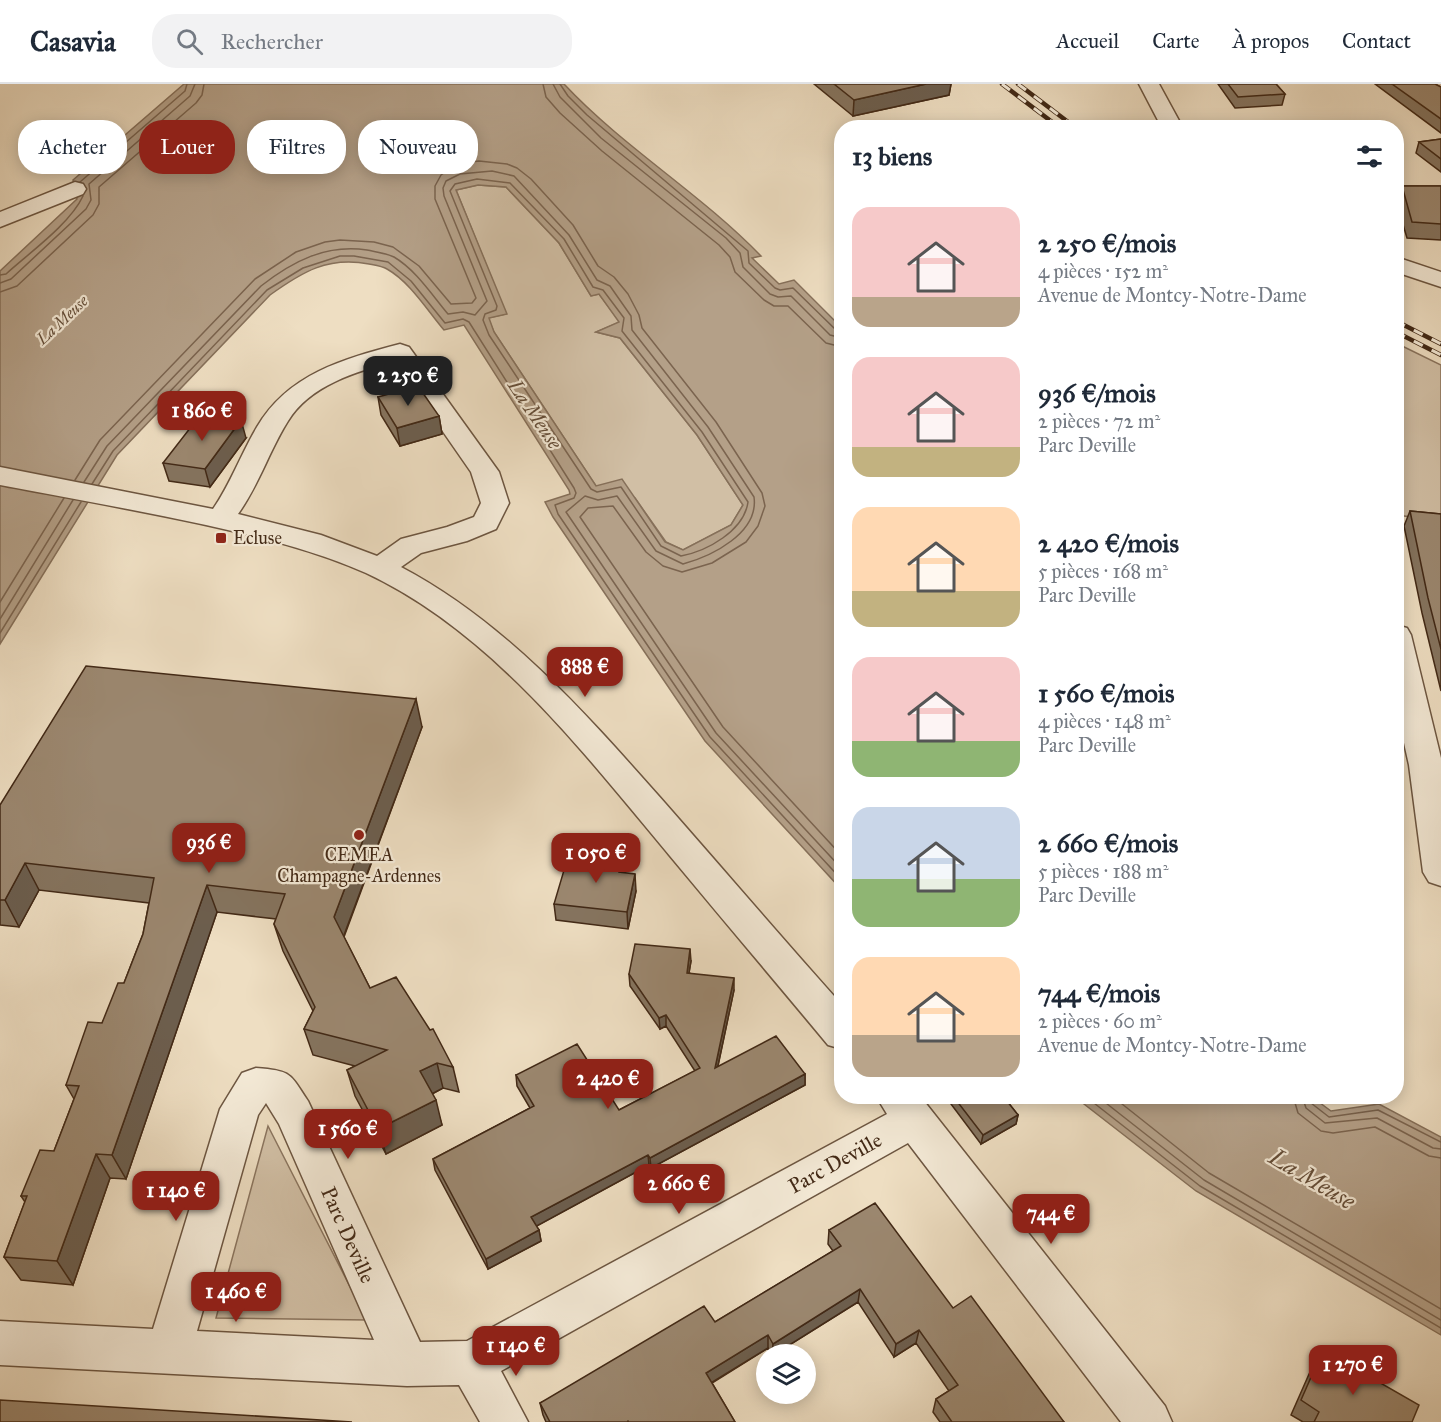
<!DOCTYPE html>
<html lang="fr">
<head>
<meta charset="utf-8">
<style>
	:root { --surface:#fff; --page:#f2f2f3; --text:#1f2937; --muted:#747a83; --line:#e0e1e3; --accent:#8f2418 }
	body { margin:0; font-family:"IM FELL Great Primer",serif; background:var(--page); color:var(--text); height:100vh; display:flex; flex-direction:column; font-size:22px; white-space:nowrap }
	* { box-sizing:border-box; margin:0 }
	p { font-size:20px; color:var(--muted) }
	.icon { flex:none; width:33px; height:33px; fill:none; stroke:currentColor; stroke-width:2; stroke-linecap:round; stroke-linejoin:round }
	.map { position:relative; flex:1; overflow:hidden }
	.side { position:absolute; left:834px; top:36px; width:570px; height:984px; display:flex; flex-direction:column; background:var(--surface); border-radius:24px; box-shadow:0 3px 15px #0003 }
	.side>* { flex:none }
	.guide { position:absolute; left:18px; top:36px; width:570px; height:54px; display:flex; gap:12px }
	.buttons { position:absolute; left:756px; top:1260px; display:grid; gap:12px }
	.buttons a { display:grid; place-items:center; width:60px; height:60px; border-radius:50%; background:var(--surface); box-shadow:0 3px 15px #0003; font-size:30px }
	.price { position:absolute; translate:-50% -51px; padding:0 14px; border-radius:12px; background:var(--accent); color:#fff; font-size:20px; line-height:39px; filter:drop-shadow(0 2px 3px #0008) }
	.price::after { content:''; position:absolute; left:50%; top:36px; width:18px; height:14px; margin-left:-9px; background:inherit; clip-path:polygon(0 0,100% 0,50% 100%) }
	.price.active { background:#222; color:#fff }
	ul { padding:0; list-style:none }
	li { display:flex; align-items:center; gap:18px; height:150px; padding:0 18px }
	li span { display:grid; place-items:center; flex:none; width:168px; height:120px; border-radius:18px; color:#555 }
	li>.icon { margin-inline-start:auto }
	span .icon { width:72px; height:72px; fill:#fffc; stroke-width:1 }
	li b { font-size:26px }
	h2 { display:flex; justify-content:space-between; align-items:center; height:72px; padding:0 18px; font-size:26px }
	.pill { padding:0 21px; border-radius:24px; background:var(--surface); box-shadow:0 3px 15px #0003; font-size:21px; line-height:54px }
	.pill.active { background:var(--accent); color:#fff }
	header { display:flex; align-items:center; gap:36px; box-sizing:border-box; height:84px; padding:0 30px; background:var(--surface); border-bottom:2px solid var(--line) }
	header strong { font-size:28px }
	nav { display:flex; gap:33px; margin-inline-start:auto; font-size:21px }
	.search { width:420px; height:54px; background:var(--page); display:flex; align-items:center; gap:15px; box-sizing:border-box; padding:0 21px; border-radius:24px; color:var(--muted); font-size:22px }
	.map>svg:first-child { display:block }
</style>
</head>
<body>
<header>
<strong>Casavia</strong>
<div class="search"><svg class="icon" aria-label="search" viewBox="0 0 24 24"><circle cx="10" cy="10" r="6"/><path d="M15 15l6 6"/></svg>Rechercher</div>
<nav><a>Accueil</a><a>Carte</a><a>À propos</a><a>Contact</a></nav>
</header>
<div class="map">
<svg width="1441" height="1338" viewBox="0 0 1441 1338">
	<rect width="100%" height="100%" fill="#eedec2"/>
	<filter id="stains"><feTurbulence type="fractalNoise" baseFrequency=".00333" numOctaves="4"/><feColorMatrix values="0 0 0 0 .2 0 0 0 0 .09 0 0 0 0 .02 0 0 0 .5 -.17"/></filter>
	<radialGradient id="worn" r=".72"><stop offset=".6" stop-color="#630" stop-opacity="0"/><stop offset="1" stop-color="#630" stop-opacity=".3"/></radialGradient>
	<path fill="#d1bfa5" stroke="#8a745e" stroke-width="1.5" d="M478,101L506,103L559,159L591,212L599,210L620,238L596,248L620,254L697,351L743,421L731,441L683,466L666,458L635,414L596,402L494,248L488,234L506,230L456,106Z
		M1396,259L1441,281V437L1397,431Z
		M268,1042L367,1236L216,1234Z"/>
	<path fill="#b4a088" stroke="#86705a" stroke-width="1.5" fill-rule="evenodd" d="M184,0H564C624,64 700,109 761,172L752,174L779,200L794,196L841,243V805L705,657L553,433L545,418L570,410L569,406L464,241L444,246C427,226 410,198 387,185C382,182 374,181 369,180C328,172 302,188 270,211L117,371L0,560V187L77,115L73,96ZM478,101L506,103L559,159L591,212L599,210L619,238L596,248L620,254L697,351L743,421L731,441L683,466L665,458L622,395L596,402L494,248L489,234L507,230L456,106Z
		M1075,1013H1312L1331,1027L1379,1020L1441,1053V1251L1196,1107Z"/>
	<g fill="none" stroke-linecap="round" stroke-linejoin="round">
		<path stroke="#7b644f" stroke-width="1.5" d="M543,0L546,13L560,29L602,67L719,161L730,173L735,188L764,216L774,222H788L826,259L842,263
			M553,0L560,13L601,54L726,154L740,169L743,183L770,210L778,213L791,212L830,251L842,254
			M560,0L568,12L587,31L748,167L749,179L775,204L780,206L793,204L835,245L842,247
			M477,95L510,99L564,155L593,203L603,206L624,234L622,247L702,348L748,418C744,447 707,467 681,472L661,462L621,403L597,408L591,405L489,251L483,236L485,230L496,226L497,222L450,107L455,100Z
			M80,98L185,7L187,0
			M0,191L6,190C29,169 70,140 83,112
			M0,199L11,195L86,125L91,116L89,100L190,12L195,0
			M0,208L17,202L93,131L99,120V103L196,19L202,11L204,0
			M75,396L100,356L255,195L296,168L325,158L340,156L374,158L393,163L419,182L451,220L472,219L476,214L435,115V102L441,91L451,84L464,79L479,77L507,80L517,84L531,95L573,141L598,182L614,193L628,210L639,231L642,244L716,338L762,409L765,422L758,442L746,458L712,479L682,488L663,482L646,468L613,422L588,424L580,433L723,643L842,772
			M84,398L107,362L261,202C293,177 326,160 367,166C376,168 386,169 394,173C416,186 432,211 448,230L463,228L475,231L487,217L444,112L443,104L446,97L460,90L492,87L514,92L569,151L597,196L610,202L631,232L632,246L708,343L754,413C759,449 712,472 683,480L656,467L617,412L598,416L585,412L566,428L716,649L842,785
			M92,400L113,367L267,206L303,184L340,172H354L388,178L411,197L445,239L463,235L469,238L574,404L576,409L574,414L555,421L558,430L710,653L842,796
			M0,518L64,414
			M0,535L73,416
			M0,549L81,418
			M1085,1012L1200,1102L1441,1244
			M1097,1012L1204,1096L1441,1236
			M1112,1012L1209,1089L1441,1225
			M1293,1012L1298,1029L1321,1047L1333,1049L1375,1043L1429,1072L1441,1074
			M1302,1012L1306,1024L1325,1039L1377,1034L1433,1064L1441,1065
			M1309,1012L1311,1019L1329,1033L1378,1026L1441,1058"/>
		<defs>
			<path id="minor" d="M1139,0H1159L1183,44H1162Z
				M75,98L83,100L86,105L83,110L0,143V128Z
				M1396,173L1441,188V203L1396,188Z
				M400,260L409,263L499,388L509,419L496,445L467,457L421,469L401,483C507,539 586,630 665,719C724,786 782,854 842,921V965L828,961C776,898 722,835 670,772C583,668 492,548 366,489C314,466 260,453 206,441C137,426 69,414 0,401V383L213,425C231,399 241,370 257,343C288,290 343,275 400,260ZM394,277L471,388L481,419L474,433L447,443L401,455L377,472L321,451L238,430C259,401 269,367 288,337C310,301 356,288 394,277Z
				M1396,541L1407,544L1411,551L1441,674V802L1429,798L1423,788L1409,681L1396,623Z
				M256,984C291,987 289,988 308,1017L420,1258L467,1257L887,1030L876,1012H920L1165,1322L1172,1338H1121L908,1059L501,1287L528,1338H480L459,1301L407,1302L0,1281V1237L153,1245L220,1025L242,989ZM266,1019L279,1040L374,1256L197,1247L258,1031Z"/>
		</defs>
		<use href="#minor" stroke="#6d5641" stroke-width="3"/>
		<use href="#minor" fill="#f4ead7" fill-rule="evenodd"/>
		<defs>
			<path id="rail" d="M1002,0L1060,44
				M1018,0L1076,44
				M1396,237L1441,260
				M1396,248L1441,271"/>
		</defs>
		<use href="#rail" stroke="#422916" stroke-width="4.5"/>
		<use href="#rail" stroke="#f4ead7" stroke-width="3" stroke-dasharray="10" stroke-linecap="butt"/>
	</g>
	<path fill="#85745f" stroke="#422916" stroke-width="1.5" d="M814,0H951L949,11L853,32Z
		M1218,0H1276L1285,10L1282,21L1235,24Z
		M1375,0H1435L1441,3V49Z
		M1441,55V88L1416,69L1419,58Z
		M1402,102H1441V156L1407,154L1396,117Z
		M378,313L439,332L442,350L400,362L381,331Z
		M246,354L210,403L169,397L163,379Z
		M1410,427L1441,430V607L1422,529L1404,442Z
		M422,643L344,853L370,904L453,983L459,1008L443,1004L432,1010L442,1041L386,1070L355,1012L347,986L355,982L313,971L304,945L313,927L283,867L274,840L276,835L217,828L126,1095L110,1094L73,1201L21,1196L4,1173L25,1118L21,1112L54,1067L74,1015L66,1001L102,939L124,899L143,850L149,819L39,806L19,843L0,841V721Z
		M623,789L636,807L628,845L556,836L554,820Z
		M691,877L689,889L734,906L718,982L805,990V1001L651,1084L649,1081L536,1142L539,1146L541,1157L488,1185L435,1086L433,1075L530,1024L517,1002L516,991L619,1026L695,987L666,942L660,945L630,902L629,890Z
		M945,1012H1003L1018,1031L1016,1040L981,1060Z
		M829,1146L953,1224L1064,1338H940L933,1328L936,1315L949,1307L916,1259L894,1273L858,1218L775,1270H771L768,1264L712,1299L735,1338H546L543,1331L540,1319L715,1238L833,1167L828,1160Z
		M1323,1266L1412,1338H1303L1291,1331L1313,1281Z"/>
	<path fill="#6c5e4e" stroke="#422916" stroke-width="1.5" d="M926,0H951L949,11L853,32L854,16Z
		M439,332L442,350L400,362L397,344Z
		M241,336L246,354L210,403L205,385Z
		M416,615L422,643L341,859L334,833Z
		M622,773L623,790L619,788Z
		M25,779L39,806L19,843L5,816Z
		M635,790L636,807L628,845L627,828Z
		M207,801L217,828L126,1095L112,1071Z
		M690,865L691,877L687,900V889Z
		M734,894V906L715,995V984Z
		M666,931V942L660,945L659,934Z
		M437,979L443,1004L426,1013L420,987Z
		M805,990V1001L651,1084L650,1074Z
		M436,1016L442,1041L386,1070L378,1045Z
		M1018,1031L1016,1040L981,1060L983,1051Z
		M96,1070L110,1094L73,1201L57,1177Z
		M648,1071L649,1081L533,1144L531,1133Z
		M539,1146L541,1157L488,1185L486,1175Z
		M860,1205L858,1218L775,1270H772L773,1260Z
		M919,1246L916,1259L894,1273L896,1260Z
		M768,1251V1264L706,1302V1289Z"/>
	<path fill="#9b876f" stroke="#422916" stroke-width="1.5" d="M834,0H926L854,16Z
		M1228,0H1276L1285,10L1238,13Z
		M1392,0H1435L1441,3V35Z
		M1265,38L1270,44H1204L1202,42Z
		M1441,55V75L1419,58Z
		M1402,102H1441V140L1412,138Z
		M418,302L439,332L397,344L378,313Z
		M201,330L241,336L205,385L163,379Z
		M1410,427L1441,430V565L1428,514Z
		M86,582L416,615L334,833L370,904L396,893L430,946L433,945L453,983L437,979L420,987L436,1016L378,1045L347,986L387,966L304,945L315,923L274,840L285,810L207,801L112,1071L96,1070L57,1177L4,1173L27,1112H21L40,1066L54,1067L79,1002L66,1001L88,938L102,939L118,899H124L143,850L154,794L25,779L5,816H0V721Z
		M588,769L622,773L619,788L635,790L627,828L554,820L567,776L586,779Z
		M635,860L690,865L687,889L734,894L715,984L776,952L805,990L650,1074L648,1071L531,1133L539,1146L486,1175L433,1075L534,1022L516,991L577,960L619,1026L700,984L666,931L659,934L629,890Z
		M953,1012H1003L1018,1031L983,1051Z
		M875,1119L953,1224L971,1212L1064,1338H952L936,1315L958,1301L919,1246L896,1260L860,1205L773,1260L768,1251L706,1289L735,1338H629L628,1337L627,1338H550L540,1319L704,1222L715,1238L841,1162L829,1146Z
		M1323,1266L1419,1321L1412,1338H1314L1319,1328L1301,1316Z
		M0,1316L352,1338H0Z"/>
	<g fill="#8f2418" stroke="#f4ead7" stroke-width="2">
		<rect x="215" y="448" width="12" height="12" rx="3"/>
		<circle cx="359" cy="751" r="6"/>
	</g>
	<g text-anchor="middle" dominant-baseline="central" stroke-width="4.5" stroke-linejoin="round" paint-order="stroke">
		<g font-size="16" font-style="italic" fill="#644d38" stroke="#f4ead7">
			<text transform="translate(62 236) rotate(-43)">La Meuse</text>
		</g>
		<g font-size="18" fill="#422916" stroke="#f4ead7" text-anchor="start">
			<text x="233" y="454">Ecluse</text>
			<text x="359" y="771" text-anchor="middle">CEMEA<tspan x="359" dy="21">Champagne-Ardennes</tspan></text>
		</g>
		<g font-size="20" font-style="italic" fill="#644d38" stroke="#f4ead7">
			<text transform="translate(535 330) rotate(56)">La Meuse</text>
		</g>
		<g font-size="21" fill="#422916" stroke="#f4ead7">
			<text transform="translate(835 1079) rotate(-29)">Parc Deville</text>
			<text transform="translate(348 1151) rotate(66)">Parc Deville</text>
		</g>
		<g font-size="24" font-style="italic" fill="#644d38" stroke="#f4ead7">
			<text transform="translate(1312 1095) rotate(31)">La Meuse</text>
		</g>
	</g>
	<rect width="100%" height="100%" filter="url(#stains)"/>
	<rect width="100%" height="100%" fill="url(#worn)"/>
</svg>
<div class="buttons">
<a><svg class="icon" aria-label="layers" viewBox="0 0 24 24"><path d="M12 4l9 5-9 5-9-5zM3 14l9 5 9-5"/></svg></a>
</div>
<b class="price active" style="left:408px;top:323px">2 250 €</b>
<b class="price" style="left:202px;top:358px">1 860 €</b>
<b class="price" style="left:585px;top:614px">888 €</b>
<b class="price" style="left:209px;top:790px">936 €</b>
<b class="price" style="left:596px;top:800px">1 050 €</b>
<b class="price" style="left:608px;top:1026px">2 420 €</b>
<b class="price" style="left:348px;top:1076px">1 560 €</b>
<b class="price" style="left:679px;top:1131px">2 660 €</b>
<b class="price" style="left:176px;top:1138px">1 140 €</b>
<b class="price" style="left:1051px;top:1161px">744 €</b>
<b class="price" style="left:236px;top:1239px">1 460 €</b>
<b class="price" style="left:516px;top:1293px">1 140 €</b>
<b class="price" style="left:1353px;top:1312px">1 270 €</b>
<div class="guide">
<a class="pill">Acheter</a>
<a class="pill active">Louer</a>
<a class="pill">Filtres</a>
<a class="pill">Nouveau</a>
</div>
<section class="side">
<h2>13 biens<svg class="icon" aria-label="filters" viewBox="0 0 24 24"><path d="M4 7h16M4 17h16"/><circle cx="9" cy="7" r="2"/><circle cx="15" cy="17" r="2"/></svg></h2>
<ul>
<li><span style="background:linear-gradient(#f6c9c9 75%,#b9a48a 0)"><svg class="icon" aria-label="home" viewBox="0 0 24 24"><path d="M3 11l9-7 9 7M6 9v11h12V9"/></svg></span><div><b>2 250 €/mois</b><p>4 pièces · 152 m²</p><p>Avenue de Montcy-Notre-Dame</p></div></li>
<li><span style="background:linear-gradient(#f6c9c9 75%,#c2b280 0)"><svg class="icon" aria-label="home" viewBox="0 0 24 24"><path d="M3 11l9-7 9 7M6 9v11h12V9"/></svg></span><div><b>936 €/mois</b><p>2 pièces · 72 m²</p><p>Parc Deville</p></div></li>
<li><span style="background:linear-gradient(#ffd9b3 70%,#c2b280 0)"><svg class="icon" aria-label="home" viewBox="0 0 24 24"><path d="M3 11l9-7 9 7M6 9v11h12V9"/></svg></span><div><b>2 420 €/mois</b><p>5 pièces · 168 m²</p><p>Parc Deville</p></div></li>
<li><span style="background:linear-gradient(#f6c9c9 70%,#8fb573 0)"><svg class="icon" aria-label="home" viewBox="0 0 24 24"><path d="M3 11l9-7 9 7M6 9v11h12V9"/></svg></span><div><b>1 560 €/mois</b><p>4 pièces · 148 m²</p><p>Parc Deville</p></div></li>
<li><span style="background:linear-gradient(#c9d6e8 60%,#8fb573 0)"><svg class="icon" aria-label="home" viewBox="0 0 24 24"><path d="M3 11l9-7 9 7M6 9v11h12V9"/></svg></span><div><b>2 660 €/mois</b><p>5 pièces · 188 m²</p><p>Parc Deville</p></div></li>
<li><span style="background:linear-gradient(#ffd9b3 65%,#b9a48a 0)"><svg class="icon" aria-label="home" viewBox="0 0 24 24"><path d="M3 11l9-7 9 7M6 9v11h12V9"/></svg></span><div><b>744 €/mois</b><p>2 pièces · 60 m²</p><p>Avenue de Montcy-Notre-Dame</p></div></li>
</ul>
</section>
</div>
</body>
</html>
